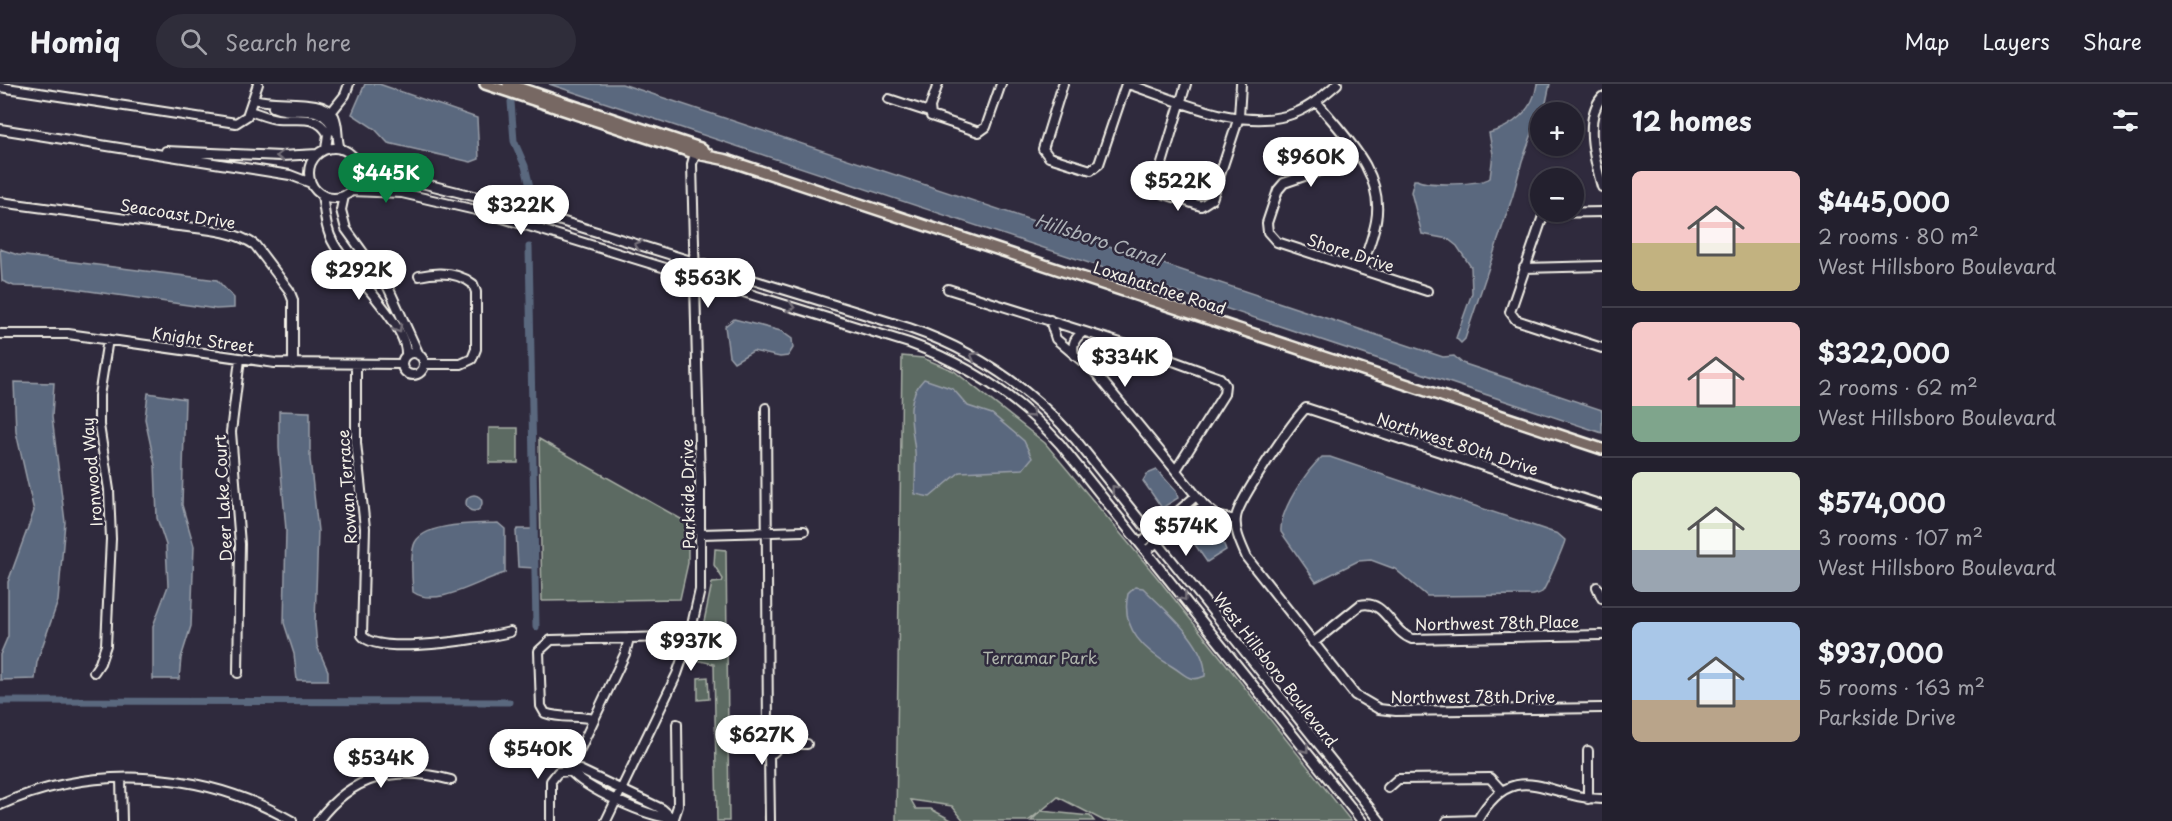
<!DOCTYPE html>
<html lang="en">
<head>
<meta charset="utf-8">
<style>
	:root { --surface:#23202e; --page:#2f2d3a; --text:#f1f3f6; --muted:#a3a3aa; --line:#403e4a; --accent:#0b8043 }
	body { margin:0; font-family:"Playpen Sans",sans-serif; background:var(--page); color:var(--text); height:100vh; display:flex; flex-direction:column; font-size:22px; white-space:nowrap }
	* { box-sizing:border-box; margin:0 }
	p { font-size:20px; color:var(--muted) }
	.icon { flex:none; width:33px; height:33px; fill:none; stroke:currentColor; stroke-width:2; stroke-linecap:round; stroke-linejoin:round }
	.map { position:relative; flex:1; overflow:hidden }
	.side { display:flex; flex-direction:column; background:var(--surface); width:570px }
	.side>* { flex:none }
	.fabs { position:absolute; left:1530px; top:18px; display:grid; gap:12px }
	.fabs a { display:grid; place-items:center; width:54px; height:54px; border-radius:50%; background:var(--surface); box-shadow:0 2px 4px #0004,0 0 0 2px var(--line); font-size:30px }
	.price { position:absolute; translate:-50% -51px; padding:0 14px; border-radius:21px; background:#fff; color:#222; font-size:20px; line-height:39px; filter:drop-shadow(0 2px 3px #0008) }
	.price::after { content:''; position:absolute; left:50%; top:36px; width:18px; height:14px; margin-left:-9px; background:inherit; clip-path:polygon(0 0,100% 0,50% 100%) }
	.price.selected { background:var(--accent); color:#fff }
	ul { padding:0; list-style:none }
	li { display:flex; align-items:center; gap:18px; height:150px; padding:0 30px }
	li+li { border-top:2px solid var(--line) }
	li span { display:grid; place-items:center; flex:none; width:168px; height:120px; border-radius:9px; color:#555 }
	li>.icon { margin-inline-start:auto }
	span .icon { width:72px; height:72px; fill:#fffc; stroke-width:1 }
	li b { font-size:26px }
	h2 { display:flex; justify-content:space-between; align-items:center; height:72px; padding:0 30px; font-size:26px }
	header { display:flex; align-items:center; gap:36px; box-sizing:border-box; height:84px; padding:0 30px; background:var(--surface); border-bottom:2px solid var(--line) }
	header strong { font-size:28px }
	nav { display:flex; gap:33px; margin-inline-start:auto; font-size:21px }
	.search { width:420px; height:54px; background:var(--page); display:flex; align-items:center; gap:15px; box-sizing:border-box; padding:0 21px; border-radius:33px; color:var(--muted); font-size:22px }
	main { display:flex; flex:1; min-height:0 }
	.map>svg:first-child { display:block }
</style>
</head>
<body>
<header>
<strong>Homiq</strong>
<div class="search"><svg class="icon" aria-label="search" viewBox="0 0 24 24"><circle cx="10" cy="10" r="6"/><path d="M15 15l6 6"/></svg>Search here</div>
<nav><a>Map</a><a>Layers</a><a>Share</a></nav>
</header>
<main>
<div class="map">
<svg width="1602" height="737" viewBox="0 0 1602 737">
	<rect width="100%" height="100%" fill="#2f2a3d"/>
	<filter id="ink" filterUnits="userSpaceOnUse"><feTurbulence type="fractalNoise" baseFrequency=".0167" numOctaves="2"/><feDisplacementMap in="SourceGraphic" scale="12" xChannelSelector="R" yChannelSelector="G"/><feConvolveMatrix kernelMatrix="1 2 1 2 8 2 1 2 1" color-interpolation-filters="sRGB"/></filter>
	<g filter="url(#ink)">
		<path fill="#5b6b62" stroke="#a8aea5" stroke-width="1.5" d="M902,272L923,274L954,287L1045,359L1156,492L1351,737H1104L1058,713L1041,727L1090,732L1094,737H1031L1041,727L1028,737H964L952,722L911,716L916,725H931L953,737H896Z
			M489,344H518V379H489Z
			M539,355L688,439V479L680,515L542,517Z
			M715,465L726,466L729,737H717L714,580L696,576L712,499L722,498L723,495L714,481Z
			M708,593L709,615L698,616V594Z"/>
		<path fill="#5a677e" stroke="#989ea8" stroke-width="1.5" d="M365,0H379L477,34L479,75L471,78L388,59L375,45L352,30Z
			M549,0H622L1443,273L1454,272L1462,279L1602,326V349Z
			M1537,0H1550L1544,28H1540L1522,77L1513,111L1465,255L1461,259L1456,254L1472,209L1471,183L1457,162L1448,155L1422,150L1411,108L1414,96H1417C1427,102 1480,101 1490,94L1493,70L1489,49C1512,43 1534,26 1537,0Z
			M0,165L18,171L217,196L234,214V224L216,225L61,203L14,202L2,197Z
			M734,235L781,247L792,255L793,264L788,272L780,273L753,267L734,278L729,272L725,242Z
			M924,295L953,305L968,322L992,330L1024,357L1032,374L1023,385L960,388L930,413L915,410C915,396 916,381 915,367C912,341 904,315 924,295Z
			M14,298L54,299L52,333L65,438L58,517L37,578L35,595L0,596V571L8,552V498L34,427L16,348Z
			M148,309L185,315L182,421L194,462L191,542L181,574L179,595H153V542L168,502L166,461L157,434L155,381L145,335Z
			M279,327L310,328V375L318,447L315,539L317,562L328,587V596H297L294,570L284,539L286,446L279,364Z
			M1322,373H1330L1558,450L1565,456C1565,459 1545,506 1542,508C1539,510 1536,510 1533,511L1427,512L1395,485L1371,476L1358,477L1316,498L1281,448C1279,427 1306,387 1322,373Z
			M1157,386L1176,407L1178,414L1162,424L1143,397L1147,390Z
			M466 419a8 8 0 1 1 16 0a8 8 0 1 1-16 0Z
			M498,439L505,445V489C481,495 437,525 413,508C412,494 410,474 414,461C421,438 478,440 498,439Z
			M1205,439L1219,447L1226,466L1207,478L1189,452L1197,442Z
			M518,445H535V484L518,483L516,447Z
			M1135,503L1143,504C1164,525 1208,561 1205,592C1189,599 1186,591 1173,583C1145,567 1120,545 1128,510Z"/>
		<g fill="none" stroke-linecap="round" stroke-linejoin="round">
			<path stroke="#5a677e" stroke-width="7" d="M511,18L514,57L525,82L531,107
				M529,163L536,543
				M0,617L509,618"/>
			<defs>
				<path id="minor" d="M938,0L930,23L931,32L979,48L986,43L1001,0
					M1063,0L1043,65L1049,73L1091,86L1099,80L1126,0
					M1128,0C1177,16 1243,49 1295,29C1311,23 1324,11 1337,0
					M1186,0L1155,103L1162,109L1201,122L1212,115L1239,33L1241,0
					M0,3L236,39L247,32L258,0
					M1602,13C1583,35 1595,77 1602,103
					M254,15C276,22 324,13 334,32C339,43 336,54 340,65
					M889,15L929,28
					M1316,17C1343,51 1385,88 1376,137C1373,153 1367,169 1361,185
					M273,23C297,34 320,14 335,47
					M250,27C259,30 268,34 277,35C296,37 317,29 328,50L326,65
					M329,31L345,11L349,0
					M0,45L290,91L311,99
					M309 89a25 25 0 1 1 50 0a25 25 0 1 1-50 0Z
					M1355,66L1322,86L1284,99L1278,106L1267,139L1268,148L1277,158L1427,207
					M166,67L281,72L318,70
					M358,80L374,87L509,121L909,244C974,266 1029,303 1075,355L1380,737
					M352,107L402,109L480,127L909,259C967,280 1018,313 1060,360L1362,737
					M322,111C325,128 325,145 334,160C351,190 408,241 406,271
					M344,112L341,126L346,145L388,203L419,271
					M0,118C57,126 114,133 171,141C198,145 232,145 255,161L289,206L293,216V280
					M1602,128L1547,129L1543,132L1510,228L1516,236L1602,264
					M1524,184L1602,182
					M419,192C437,188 458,188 473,200L476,208V265L472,275L461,280H424
					M948,205L1143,266L1220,294L1225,301L1224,310L1176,386
					M1050,236L1056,255L1095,288L1204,421L1217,432L1235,436
					M0,250H68L275,279L402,280
					M402 280a11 11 0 1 1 22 0a11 11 0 1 1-22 0Z
					M1074,271C1072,260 1074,255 1083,248
					M356,280V359L365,444L362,551C376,573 485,554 510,548
					M766,324L768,652
					M1602,421L1306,324C1293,337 1237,418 1236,434C1234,447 1242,462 1247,474L1355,611L1379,625L1396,627L1602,624
					M701,450L804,447
					M1140,460L1196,412
					M1146,467L1204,421
					M1597,503L1602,514
					M1313,559L1360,521C1386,515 1390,547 1412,555L1602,551
					M94,588L100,579L106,561L111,455L109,406L99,341V312L108,255
					M238,589L240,460L231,348L240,275
					M594,635C577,631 561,635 545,629L541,622L539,567L551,556L668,553
					M759 661a9 9 0 1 1 18 0a9 9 0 1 1-18 0Z
					M778,660H807
					M731,661L759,660
					M1588,667V715
					M769,670L770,737
					M570,686L625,570L629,554
					M570,686C585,705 648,733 672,734
					M121,694L122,737
					M1388,704L1398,695L1490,694L1502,707
					M0,721C94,679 204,686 292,737
					M318,737C352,691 396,681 451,696
					M551,737V697L558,688L580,686L662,725L672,734
					M606,737L677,590L688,558L700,506V398L692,80L696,66
					M673,737L678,722L677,640
					M1447,737L1478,736
					M1477,737C1515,670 1549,715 1602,715"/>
				<path id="major" d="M485,0L697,70L727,76L1602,365
					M508,0L700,64L708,70"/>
			</defs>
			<use href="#minor" stroke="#f4f1e8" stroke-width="12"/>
			<use href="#major" stroke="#f4f1e8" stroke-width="14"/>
			<use href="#minor" stroke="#2f2a3d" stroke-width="8"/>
			<use href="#major" stroke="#776864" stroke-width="9"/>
		</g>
		<defs><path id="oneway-chevron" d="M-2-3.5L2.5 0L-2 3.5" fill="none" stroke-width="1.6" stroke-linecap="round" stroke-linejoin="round" transform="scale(1.5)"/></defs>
		<g stroke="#747079">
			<use href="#oneway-chevron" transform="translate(280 72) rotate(-180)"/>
			<use href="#oneway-chevron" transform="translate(638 161) rotate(-163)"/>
			<use href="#oneway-chevron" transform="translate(791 223) rotate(17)"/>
			<use href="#oneway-chevron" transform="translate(398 245) rotate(60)"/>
			<use href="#oneway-chevron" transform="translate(974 272) rotate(-150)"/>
			<use href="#oneway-chevron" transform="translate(1031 330) rotate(42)"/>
			<use href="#oneway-chevron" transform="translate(1115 405) rotate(-129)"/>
			<use href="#oneway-chevron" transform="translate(1183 513) rotate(52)"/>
			<use href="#oneway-chevron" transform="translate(1305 665) rotate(51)"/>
		</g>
	</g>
	<g text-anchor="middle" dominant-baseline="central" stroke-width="5" stroke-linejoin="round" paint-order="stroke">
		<g font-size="16" fill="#f4f1e8" stroke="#2f2a3d">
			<text transform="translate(178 129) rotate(9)">Seacoast Drive</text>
			<text transform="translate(1351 168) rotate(18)">Shore Drive</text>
			<text transform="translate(1160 203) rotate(18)">Loxahatchee Road</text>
			<text transform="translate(203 255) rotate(8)">Knight Street</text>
			<text transform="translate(1458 359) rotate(18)">Northwest 80th Drive</text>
			<text transform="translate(91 388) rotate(-95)">Ironwood Way</text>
			<text transform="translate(346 403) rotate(-94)">Rowan Terrace</text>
			<text transform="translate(687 410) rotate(-91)">Parkside Drive</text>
			<text transform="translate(222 414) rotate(-93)">Deer Lake Court</text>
			<text transform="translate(1497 538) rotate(-1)">Northwest 78th Place</text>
			<text transform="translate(1276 585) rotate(52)">West Hillsboro Boulevard</text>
			<text x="1473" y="612">Northwest 78th Drive</text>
		</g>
		<g font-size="16" fill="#afb5ac" stroke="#2f2a3d">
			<text x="1040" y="573">Terramar Park</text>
		</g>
		<g font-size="18" font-style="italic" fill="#afb3b8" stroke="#2f2a3d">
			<text transform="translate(1099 155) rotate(18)">Hillsboro Canal</text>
		</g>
	</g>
</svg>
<div class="fabs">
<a>+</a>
<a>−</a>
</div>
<b class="price" style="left:1311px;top:104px">$960K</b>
<b class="price selected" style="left:386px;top:120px">$445K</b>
<b class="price" style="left:1178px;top:128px">$522K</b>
<b class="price" style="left:521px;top:152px">$322K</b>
<b class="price" style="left:359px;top:217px">$292K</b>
<b class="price" style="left:708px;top:225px">$563K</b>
<b class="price" style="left:1125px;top:304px">$334K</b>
<b class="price" style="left:1186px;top:473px">$574K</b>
<b class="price" style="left:691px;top:588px">$937K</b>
<b class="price" style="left:762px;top:682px">$627K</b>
<b class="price" style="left:538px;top:696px">$540K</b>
<b class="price" style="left:381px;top:705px">$534K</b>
</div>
<section class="side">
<h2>12 homes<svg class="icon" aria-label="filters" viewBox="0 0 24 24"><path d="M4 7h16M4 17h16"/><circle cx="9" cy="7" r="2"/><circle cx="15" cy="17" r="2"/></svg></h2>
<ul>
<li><span style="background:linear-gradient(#f6c9c9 60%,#c2b280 0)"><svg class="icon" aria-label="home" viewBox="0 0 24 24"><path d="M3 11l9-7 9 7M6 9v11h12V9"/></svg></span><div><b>$445,000</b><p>2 rooms · 80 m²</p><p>West Hillsboro Boulevard</p></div></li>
<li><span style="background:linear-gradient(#f6c9c9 70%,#7fa58c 0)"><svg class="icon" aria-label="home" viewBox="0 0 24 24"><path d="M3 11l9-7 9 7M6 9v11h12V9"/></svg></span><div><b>$322,000</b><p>2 rooms · 62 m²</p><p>West Hillsboro Boulevard</p></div></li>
<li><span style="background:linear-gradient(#dfe7d0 65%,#9aa5b1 0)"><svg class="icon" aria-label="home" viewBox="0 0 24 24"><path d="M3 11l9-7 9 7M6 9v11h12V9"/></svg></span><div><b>$574,000</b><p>3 rooms · 107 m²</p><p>West Hillsboro Boulevard</p></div></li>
<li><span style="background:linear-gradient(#a9c7e8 65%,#b9a48a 0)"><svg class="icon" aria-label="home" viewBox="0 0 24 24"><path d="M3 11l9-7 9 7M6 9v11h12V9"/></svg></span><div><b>$937,000</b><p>5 rooms · 163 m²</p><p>Parkside Drive</p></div></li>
</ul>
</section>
</main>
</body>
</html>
